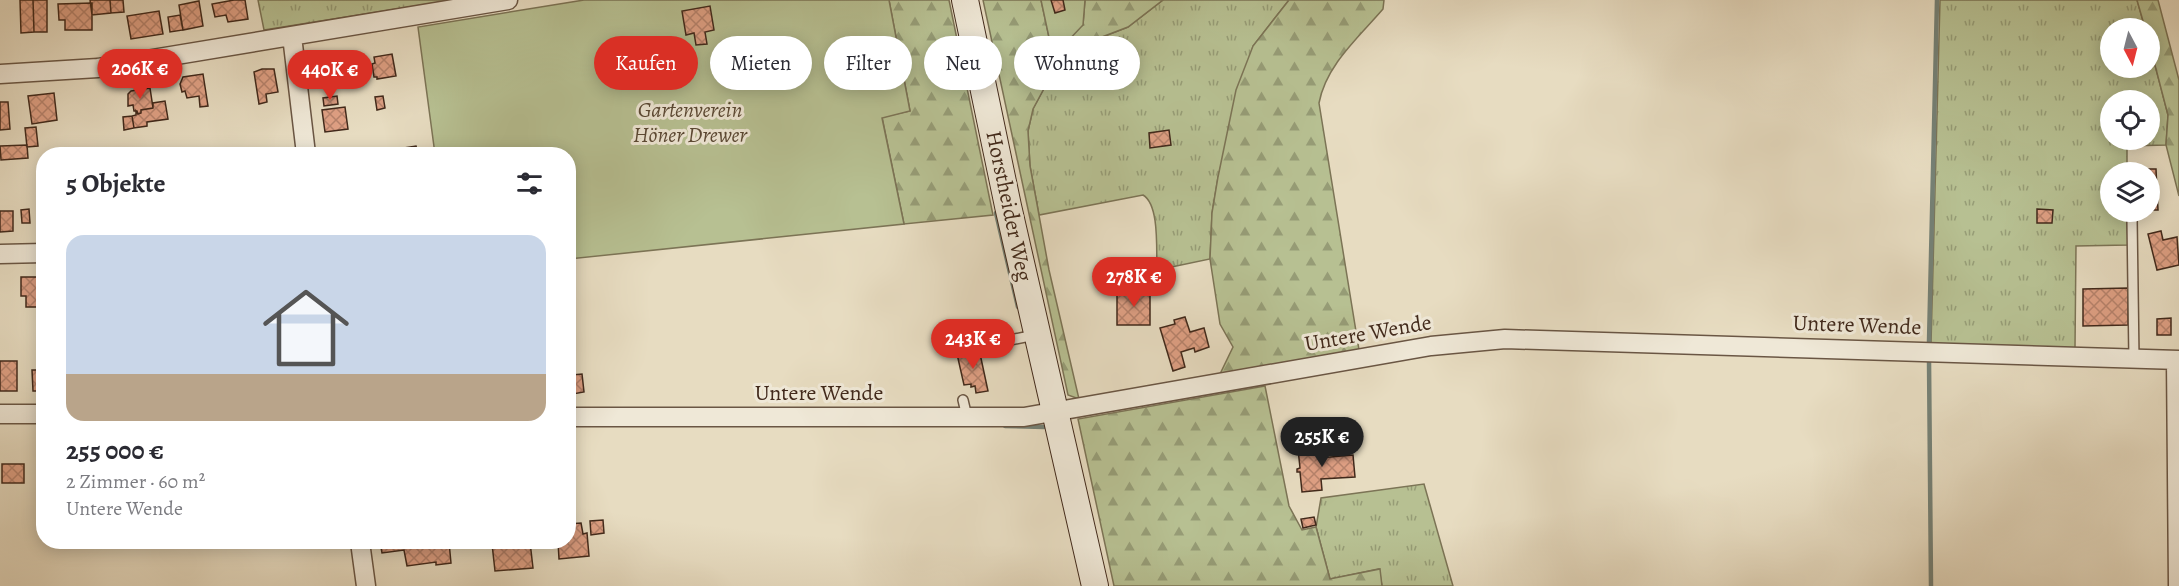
<!DOCTYPE html>
<html lang="de">
<head>
<meta charset="utf-8">
<style>
	:root { --surface:#fff; --page:#f2f2f3; --text:#2b2b33; --muted:#7c7c81; --accent:#d93025 }
	body { margin:0; font-family:Alegreya,serif; background:var(--page); color:var(--text); height:100vh; display:flex; flex-direction:column; font-size:22px; white-space:nowrap }
	* { box-sizing:border-box; margin:0 }
	p { font-size:20px; color:var(--muted) }
	.icon { flex:none; width:33px; height:33px; fill:none; stroke:currentColor; stroke-width:2; stroke-linecap:round; stroke-linejoin:round }
	.map { position:relative; flex:1; overflow:hidden }
	.details { position:absolute; left:36px; top:147px; width:540px; height:402px; display:flex; flex-direction:column; background:var(--surface); border-radius:24px; box-shadow:0 3px 15px #0003 }
	.details>* { flex:none }
	.banner { position:absolute; left:594px; top:36px; width:570px; height:54px; display:flex; gap:12px }
	.needle { width:39px; rotate:173deg }
	.buttons { position:absolute; left:2100px; top:18px; display:grid; gap:12px }
	.buttons a { display:grid; place-items:center; width:60px; height:60px; border-radius:50%; background:var(--surface); box-shadow:0 3px 15px #0003; font-size:30px }
	.price { position:absolute; translate:-50% -51px; padding:0 14px; border-radius:21px; background:var(--accent); color:#fff; font-size:20px; line-height:39px; filter:drop-shadow(0 2px 3px #0008) }
	.price::after { content:''; position:absolute; left:50%; top:36px; width:18px; height:14px; margin-left:-9px; background:inherit; clip-path:polygon(0 0,100% 0,50% 100%) }
	.price.on { background:#222; color:#fff }
	ul { padding:0; list-style:none }
	li { display:grid; align-content:center; gap:12px; height:318px; padding:0 30px }
	li span { display:grid; place-items:center; height:186px; border-radius:18px; color:#555 }
	li>.icon { margin-inline-start:auto }
	span .icon { width:108px; height:108px; fill:#fffc; stroke-width:1 }
	li b { font-size:26px }
	h2 { display:flex; justify-content:space-between; align-items:center; height:72px; padding:0 30px; font-size:26px }
	.chip { padding:0 21px; border-radius:27px; background:var(--surface); box-shadow:0 3px 15px #0003; font-size:21px; line-height:54px }
	.chip.on { background:var(--accent); color:#fff }
	.map>svg:first-child { display:block }
</style>
</head>
<body>
<div class="map">
<svg width="2179" height="586" viewBox="0 0 2179 586">
	<defs>
		<pattern id="grass-tufts" width="24" height="20" patternUnits="userSpaceOnUse" patternTransform="scale(1.5)"><rect width="24" height="20" fill="#b7c092"/><path d="M3 7l-1-3M5 7V3M7 7l1-3M15 17l-1-3M17 17v-4M19 17l1-3" fill="none" stroke="#969c76"/></pattern>
		<pattern id="forest-firs" width="22" height="20" patternUnits="userSpaceOnUse" patternTransform="scale(1.5)"><rect width="22" height="20" fill="#b7c092"/><path d="M5 1l3.5 6h-7zM16 11l3.5 6h-7z" fill="#969c76"/></pattern>
		<pattern id="building-cross-hatch" width="8" height="8" patternUnits="userSpaceOnUse" patternTransform="scale(1.5)"><rect width="8" height="8" fill="#dfa084"/><path d="M0 0l8 8M0 8l8-8" fill="none" stroke="#b6826b"/></pattern>
	</defs>
	<rect width="100%" height="100%" fill="#e7dcc1"/>
	<filter id="stains"><feTurbulence type="fractalNoise" baseFrequency=".00333" numOctaves="4"/><feColorMatrix values="0 0 0 0 .2 0 0 0 0 .09 0 0 0 0 .02 0 0 0 .5 -.17"/></filter>
	<radialGradient id="worn" r=".72"><stop offset=".6" stop-color="#630" stop-opacity="0"/><stop offset="1" stop-color="#630" stop-opacity=".3"/></radialGradient>
	<path fill="url(#grass-tufts)" stroke="#7c7456" stroke-width="1.5" fill-rule="evenodd" d="M258,0H453L264,30Z
		M1163,0H1289L1253,46L1218,177L1212,213L1210,259L1157,270C1156,251 1160,205 1143,195L1039,215L1030,166L1028,131L1033,109L1047,83L1072,71L1086,51L1102,37L1128,27Z
		M1940,0H2137L2145,28H2110V68H2150V46L2168,115L2166,145L2127,146V172H2110V212H2127L2128,245L2076,246L2075,348L1931,344ZM2110,100H2150V140H2110Z
		M1424,484L1453,586H1382L1379,569L1330,579L1316,527L1321,498Z"/>
	<path fill="url(#forest-firs)" stroke="#7c7456" stroke-width="1.5" d="M889,0H949L993,215L904,224L882,117L910,111Z
		M983,0H1041L1050,42L1083,25L1085,0H1163L1128,27L1102,37L1086,51L1072,71L1047,83L1033,109L1028,131L1030,166L1049,270L1079,399L1068,395Z
		M1289,0H1384L1383,9C1359,37 1326,65 1319,103L1359,350L1220,374L1233,347L1220,324L1210,259L1212,213L1218,177L1236,90L1253,46Z
		M2137,0H2158L2179,80V196L2166,145L2168,115L2150,46V28H2145Z
		M1265,386L1289,506L1302,530L1316,527L1330,579L1380,569L1382,586H1114L1078,419Z"/>
	<path fill="#b7c092" stroke="#7c7456" stroke-width="1.5" d="M584,0H889L910,111L882,118L904,224L569,259L568,154H435L418,27Z
		M1041,0H1085L1083,25L1065,44L1050,42Z"/>
	<g fill="none" stroke-linecap="round" stroke-linejoin="round">
		<path stroke="#758176" stroke-width="4.5" d="M996,213L1018,307
			M1929,342L1937,0
			M1929,360L1931,586
			M1005,426L1044,427"/>
	</g>
	<path fill="url(#building-cross-hatch)" stroke="#41291b" stroke-width="1.5" d="M20,0H33L34,32L21,33Z
		M33,0H47V32H34Z
		M90,0H110L111,13L92,15Z
		M110,0H123L124,12L111,13Z
		M234,0H245L248,19L228,22L226,15L215,17L212,4Z
		M1051,0H1063L1065,10L1055,13Z
		M199,1L203,26L183,30L179,5Z
		M92,3V30H65V20H59L58,4Z
		M710,6L714,30L705,32L707,44L696,45L694,33L686,35L682,11Z
		M159,11L163,34L131,39L127,16Z
		M180,15L183,30L170,32L168,17Z
		M392,54L396,76L377,79V77H374L372,64L375,63L374,57Z
		M344,64L346,84L318,88L315,67Z
		M262,69H274L278,92L266,94L267,102L259,104L254,72Z
		M203,74L208,106L200,107L199,96L187,98L185,91L182,92L180,84L183,77Z
		M150,88L153,108L141,110V113L138,114L137,111H134L133,105L128,106V94L131,91Z
		M54,93L57,120L32,124L28,96Z
		M337,96L338,104L324,106L323,98Z
		M383,96L385,108L377,110L375,97Z
		M165,101L168,119L147,122V126L134,128L132,116L136,115V111L138,114L141,113V110L153,108V103Z
		M0,102H8L10,129L0,130Z
		M345,107L348,129L325,132L322,110Z
		M132,116L134,128L124,130L123,117Z
		M36,127L38,146L27,147L25,128Z
		M1169,130L1171,145L1150,148L1149,133Z
		M27,145L28,158L1,160L0,146Z
		M416,146L418,154H391L390,150Z
		M2142,169H2156L2157,191H2150V172H2142Z
		M2150,191H2157L2158,210H2150Z
		M29,209L30,223H22L21,210Z
		M2037,209L2053,210L2052,223H2037Z
		M0,211H13V231L0,232Z
		M2161,231L2163,240L2177,237L2179,265L2157,270L2148,234Z
		M21,277H44V296H37V307H26V296H21Z
		M2128,288V325L2083,326V289Z
		M1117,291H1150V325H1117Z
		M1185,317L1190,332L1204,328L1209,347L1195,352L1194,348L1181,352L1185,367L1173,371L1160,328L1175,324L1174,320Z
		M2171,318V335H2157V319Z
		M979,349L988,391L976,393L975,386L971,387V384L964,385L957,354Z
		M0,361H17V391H0Z
		M568,369H571L572,375L582,374L584,392L573,394L572,391H568Z
		M32,370H44V391H33Z
		M1318,447L1319,458L1353,455L1355,477L1321,479L1322,490L1302,492L1300,472H1297V469L1300,468L1298,449Z
		M41,448H44V494L42,480H38V468V470H42Z
		M2,464H24V483H2Z
		M1314,517L1316,525L1303,528L1301,519Z
		M603,520L604,533L591,535L590,521Z
		M581,523L583,534L587,533L589,556L559,559L558,542H568V524Z
		M380,542H449L451,563L436,565V562L407,566L404,550L382,553Z
		M514,542H530L533,568L495,571L492,544Z"/>
	<g fill="none" stroke-linecap="round" stroke-linejoin="round">
		<defs>
			<path id="lane" d="M2132,218L2134,359
				M1010,340L1035,335
				M963,400L967,417"/>
			<path id="street" d="M292,36L306,154
				M0,74L98,68L508,0
				M0,254L44,253
				M2176,360L2178,586
				M0,414H44
				M568,417H1024L1431,346L1505,339L2179,360
				M360,542L366,586"/>
			<path id="secondary" d="M965,0L1008,206L1095,586"/>
		</defs>
		<use href="#lane" stroke="#6a5644" stroke-width="12"/>
		<use href="#street" stroke="#6a5644" stroke-width="21"/>
		<use href="#secondary" stroke="#41291b" stroke-width="28"/>
		<use href="#lane" stroke="#efe8d7" stroke-width="9"/>
		<use href="#street" stroke="#efe8d7" stroke-width="18"/>
		<use href="#secondary" stroke="#efe8d7" stroke-width="26"/>
	</g>
	<g text-anchor="middle" dominant-baseline="central" stroke-width="6" stroke-linejoin="round" paint-order="stroke">
		<g font-size="22" font-style="italic" fill="#594733" stroke="#efe8d7">
			<text x="690" y="110">Gartenverein<tspan x="690" dy="25">Höner Drewer</tspan></text>
		</g>
		<g font-size="22" fill="#41291b" stroke="#efe8d7">
			<text transform="translate(1009 206) rotate(78)">Horstheider Weg</text>
			<text transform="translate(1857 325) rotate(2)">Untere Wende</text>
			<text transform="translate(1368 333) rotate(-10)">Untere Wende</text>
			<text x="819" y="393">Untere Wende</text>
		</g>
	</g>
	<rect width="100%" height="100%" filter="url(#stains)"/>
	<rect width="100%" height="100%" fill="url(#worn)"/>
</svg>
<div class="buttons">
<a><svg class="needle" viewBox="-14 -14 28 28"><path d="M0-13l5 13h-10z" fill="#e53935"/><path d="M0 13l5-13h-10z" fill="#7c7c81"/></svg></a>
<a><svg class="icon" aria-label="locate" viewBox="0 0 24 24"><circle cx="12" cy="12" r="6"/><path d="M12 2v4M12 18v4M2 12h4M18 12h4"/></svg></a>
<a><svg class="icon" aria-label="layers" viewBox="0 0 24 24"><path d="M12 4l9 5-9 5-9-5zM3 14l9 5 9-5"/></svg></a>
</div>
<b class="price" style="left:140px;top:100px">206K €</b>
<b class="price" style="left:330px;top:101px">440K €</b>
<b class="price" style="left:1134px;top:308px">278K €</b>
<b class="price" style="left:973px;top:370px">243K €</b>
<b class="price on" style="left:1322px;top:468px">255K €</b>
<div class="banner">
<a class="chip on">Kaufen</a>
<a class="chip">Mieten</a>
<a class="chip">Filter</a>
<a class="chip">Neu</a>
<a class="chip">Wohnung</a>
</div>
<section class="details">
<h2>5 Objekte<svg class="icon" aria-label="filters" viewBox="0 0 24 24"><path d="M4 7h16M4 17h16"/><circle cx="9" cy="7" r="2"/><circle cx="15" cy="17" r="2"/></svg></h2>
<ul>
<li><span style="background:linear-gradient(#c9d6e8 75%,#b9a48a 0)"><svg class="icon" aria-label="home" viewBox="0 0 24 24"><path d="M3 11l9-7 9 7M6 9v11h12V9"/></svg></span><div><b>255 000 €</b><p>2 Zimmer · 60 m²</p><p>Untere Wende</p></div></li>
</ul>
</section>
</div>
</body>
</html>
